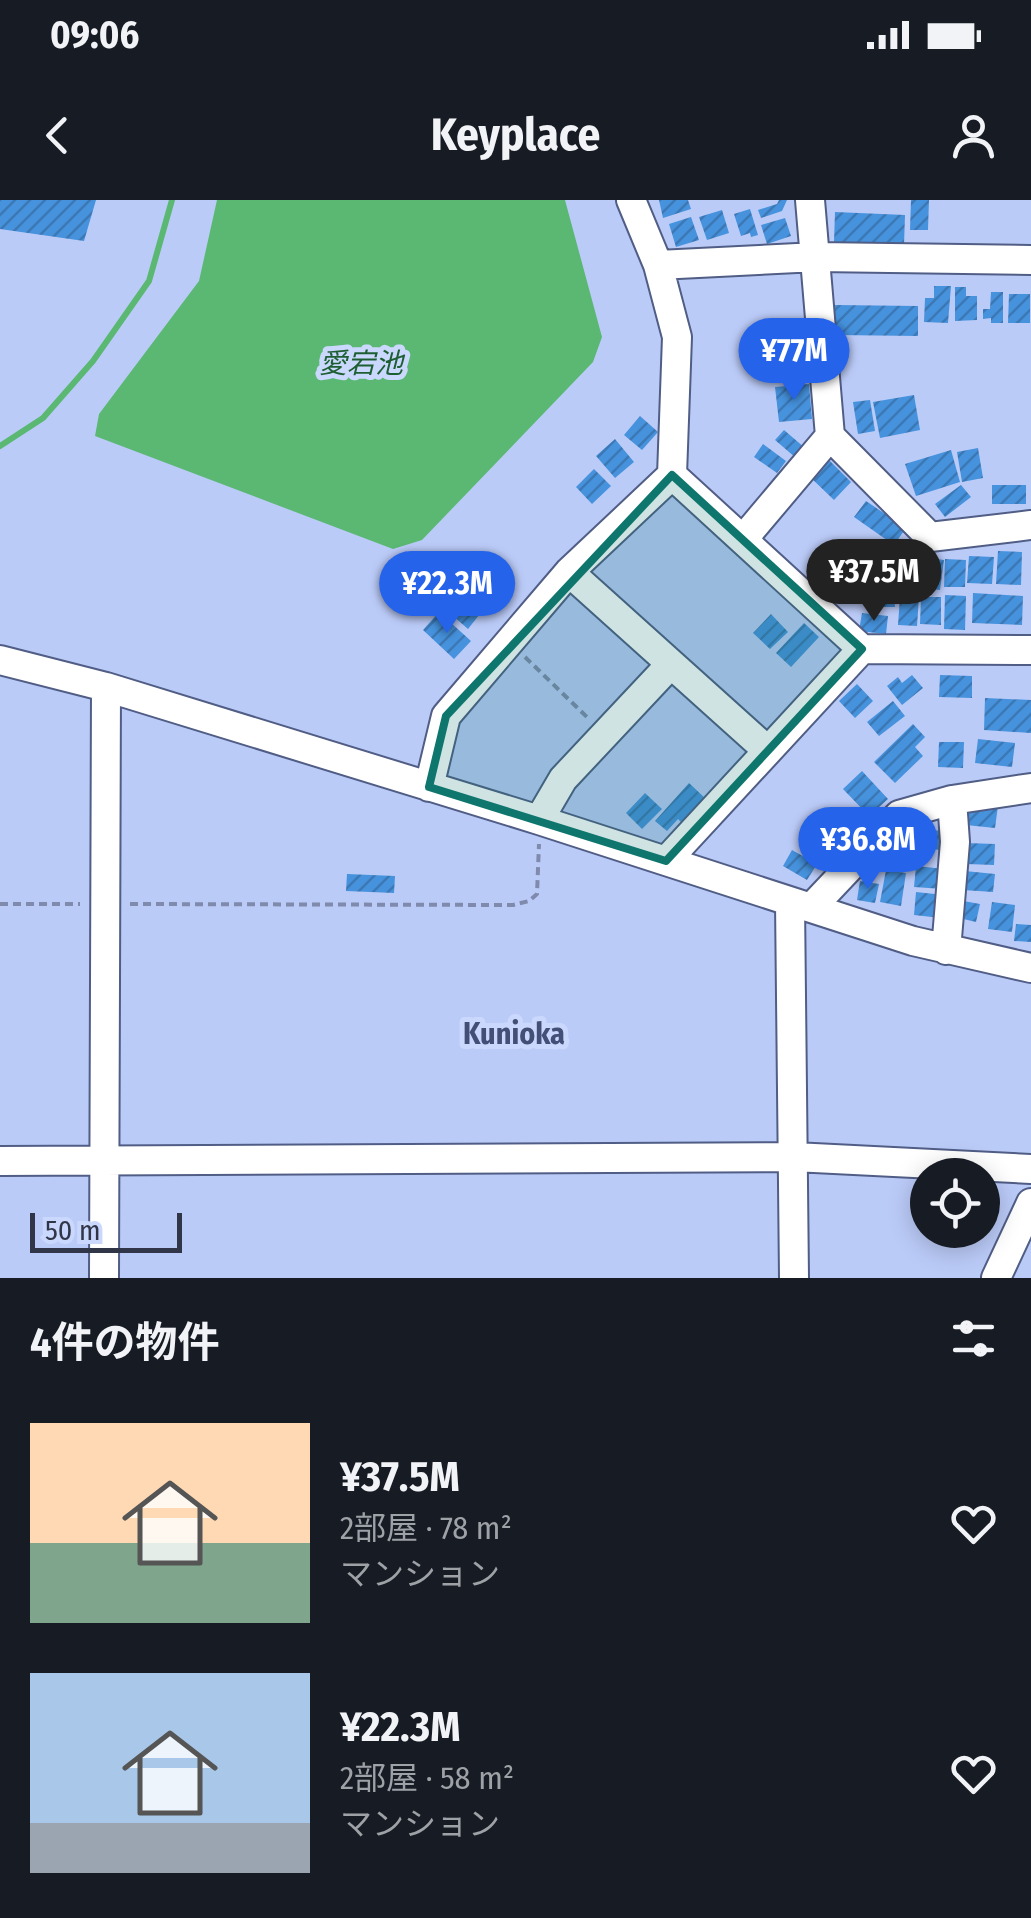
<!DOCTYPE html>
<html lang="ja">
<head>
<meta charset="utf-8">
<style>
	:root { --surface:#171b24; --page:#20242c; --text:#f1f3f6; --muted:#9ea1a6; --accent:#2563eb }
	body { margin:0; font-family:"Fira Sans Condensed","Noto Sans JP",sans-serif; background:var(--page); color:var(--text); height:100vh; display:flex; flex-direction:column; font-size:38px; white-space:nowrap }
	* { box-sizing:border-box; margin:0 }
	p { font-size:32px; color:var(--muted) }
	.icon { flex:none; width:55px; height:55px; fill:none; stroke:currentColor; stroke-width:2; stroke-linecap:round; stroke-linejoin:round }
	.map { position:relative; height:1078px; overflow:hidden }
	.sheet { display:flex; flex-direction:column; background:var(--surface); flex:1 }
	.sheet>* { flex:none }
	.controls { position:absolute; left:910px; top:958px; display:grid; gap:20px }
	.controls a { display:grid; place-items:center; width:90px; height:90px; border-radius:50%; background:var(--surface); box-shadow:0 5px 25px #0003; font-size:50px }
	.scale { position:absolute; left:30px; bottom:25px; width:152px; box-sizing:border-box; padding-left:10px; border:5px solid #303648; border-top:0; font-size:28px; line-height:35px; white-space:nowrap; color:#303648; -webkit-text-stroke:8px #cbd8fd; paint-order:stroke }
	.price { position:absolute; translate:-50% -85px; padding:0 22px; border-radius:35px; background:var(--accent); color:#fff; font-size:32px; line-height:65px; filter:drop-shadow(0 2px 5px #0008) }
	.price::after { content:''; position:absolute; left:50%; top:60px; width:30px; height:22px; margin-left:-15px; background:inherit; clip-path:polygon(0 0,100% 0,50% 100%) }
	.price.active { background:#222; color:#fff }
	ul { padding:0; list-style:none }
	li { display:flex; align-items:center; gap:30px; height:250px; padding:0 30px }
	li span { display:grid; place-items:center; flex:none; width:280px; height:200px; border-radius:0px; color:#555 }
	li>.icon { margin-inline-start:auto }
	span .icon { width:120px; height:120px; fill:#fffc; stroke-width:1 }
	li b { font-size:42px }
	h2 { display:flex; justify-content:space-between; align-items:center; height:120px; padding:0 30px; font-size:42px }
	.status { display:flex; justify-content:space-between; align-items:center; height:70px; padding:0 50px; background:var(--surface); direction:ltr }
	.status svg { height:28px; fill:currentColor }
	header { display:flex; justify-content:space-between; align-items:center; height:130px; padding:0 30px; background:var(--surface); font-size:45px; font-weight:700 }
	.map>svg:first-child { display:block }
</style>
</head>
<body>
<div class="status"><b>09:06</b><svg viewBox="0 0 49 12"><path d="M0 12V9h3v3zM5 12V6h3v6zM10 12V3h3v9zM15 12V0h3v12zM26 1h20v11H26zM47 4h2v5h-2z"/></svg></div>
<header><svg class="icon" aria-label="back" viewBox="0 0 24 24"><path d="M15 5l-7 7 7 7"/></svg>Keyplace<svg class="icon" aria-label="person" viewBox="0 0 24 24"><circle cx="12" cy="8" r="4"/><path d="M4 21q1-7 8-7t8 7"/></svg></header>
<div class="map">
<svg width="1031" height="1078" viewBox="0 0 1031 1078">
	<defs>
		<pattern id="building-hatch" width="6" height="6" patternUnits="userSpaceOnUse" patternTransform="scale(2.5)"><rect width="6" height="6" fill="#4692dd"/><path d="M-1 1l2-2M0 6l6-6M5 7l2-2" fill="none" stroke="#3b78b5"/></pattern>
	</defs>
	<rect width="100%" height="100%" fill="#bbcbf8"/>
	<path fill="#5ab873" d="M217,0H565L602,137L593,162L422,340L393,349L95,236L99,214L199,81Z"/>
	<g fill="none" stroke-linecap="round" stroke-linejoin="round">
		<path stroke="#5ab873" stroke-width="6" d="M0,246L43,218L93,161L149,81L172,0"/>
	</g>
	<path fill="url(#building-hatch)" d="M0,0H96L84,41L0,29Z
		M659,0H688L691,9L663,18Z
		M779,0H787L782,11L761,18L758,10L777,4Z
		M911,0H929L928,30H910Z
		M750,9L758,35L751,37L750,33L741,36L734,14Z
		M722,10L729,33L707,40L699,17Z
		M835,12L905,15L904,45L834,42Z
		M691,17L699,40L676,47L669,24Z
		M785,18L791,36L767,44L761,25Z
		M934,86H951L948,123L924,122L925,98H934Z
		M955,87H966V96H977V120L955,121Z
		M991,92H1003V123H991V118L983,119V109H990Z
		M1009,94H1030V123H1008Z
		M835,105L918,106V136L835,135Z
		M809,184L812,219L779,222L775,187Z
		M914,195L920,230L880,238L873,202Z
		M870,200L875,231L858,234L853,202Z
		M640,216L658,232L642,250L624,235Z
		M784,230L805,248L796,258L775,240Z
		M615,239L634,262L615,278L596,256Z
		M763,244L786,261L777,273L754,257Z
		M978,248L983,278L962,282L957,252Z
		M951,250L960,282L916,296L905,264Z
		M828,259L851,282L834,300L810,277Z
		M594,269L611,286L592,304L576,287Z
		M961,285L971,297L945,317L935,304Z
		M992,285H1026V304H992Z
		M866,301L906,328L894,345L854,317Z
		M998,351L1022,352L1021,385L996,384Z
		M969,356L994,357L992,384L967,383Z
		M924,357L944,360L940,390L920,388Z
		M860,358L875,372L854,394L840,381Z
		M945,359L966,360L965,387H944Z
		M899,360L919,361L918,389L898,388Z
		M484,376L504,393L487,413L467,395Z
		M871,390H894L895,407H871Z
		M973,393L1023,396L1022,425L972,423Z
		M945,395L966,396L965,430L944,429Z
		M900,397H919L917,426L898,425Z
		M921,397H941V425L920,424Z
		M467,398L483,410L468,429L453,416Z
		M439,412L471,441L454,459L423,430Z
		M862,413L888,416L886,434L859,431Z
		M771,414L788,432L770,449L753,433Z
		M804,423L819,437L791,467L776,453Z
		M912,475L923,488L902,505L887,486L898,477L902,483Z
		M940,475L972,476V498L939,497Z
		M857,484L873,501L855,518L839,501Z
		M985,498L1031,500V533L984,530Z
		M893,501L905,516L879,536L867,522Z
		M913,524L925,537L915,547L923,556L895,583L874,562Z
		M978,539L1015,543L1012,567L975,563Z
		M939,542H964L963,568L938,567Z
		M862,571L888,599L869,616L843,589Z
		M689,583L707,600L684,625L678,619L667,631L655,621Z
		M645,593L662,609L642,629L626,613Z
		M968,603L998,606L995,628L966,625Z
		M820,621L850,653L833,669L803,637Z
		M916,628L942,631L940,650L914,647Z
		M890,633L910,634L907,660L894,659L895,652H888Z
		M966,643L995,644L994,665L966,664Z
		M792,650L817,664L807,680L783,666Z
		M916,666L945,669L943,689L914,687Z
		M886,670L906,673L901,706L880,702Z
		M965,671L995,674L993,692L963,690Z
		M347,674L395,676L394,693L346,691Z
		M860,681L879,684L875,703L857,700Z
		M916,692L944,695L941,718L914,715Z
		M958,700L980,704L976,722L955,717Z
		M992,702L1015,705L1012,732L988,729Z
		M1016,724L1031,725V742L1014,741Z"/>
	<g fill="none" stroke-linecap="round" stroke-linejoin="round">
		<defs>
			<path id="minor" d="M810,0L830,236L930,337L1031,325
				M658,65L817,57L1031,60
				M672,275L862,449L1031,450
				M744,338L830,236
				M569,372L767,550
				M0,460L106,487L539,620L913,741L1031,768
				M429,587L446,516L569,372L672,275L677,137L658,65L631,0
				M539,620L563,579L670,465
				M666,661L862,449
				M790,702L794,1078
				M812,707L899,615L952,600L1031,588
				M946,750L955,642L952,600
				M0,961L794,957L1031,969
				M104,1078L106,487
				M996,1078L1031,1003"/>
		</defs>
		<use href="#minor" stroke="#505d85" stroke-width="32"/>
		<path stroke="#7f8aac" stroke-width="4" stroke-dasharray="8 5" stroke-linecap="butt" d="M525,457L590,520
			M0,704H80
			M130,704L513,705L529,701L537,694L539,644"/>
		<use href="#minor" stroke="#fff" stroke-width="28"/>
	</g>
	<path fill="#0f766e" fill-opacity="0.2" stroke="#0f766e" stroke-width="8" stroke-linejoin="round" d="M672,275L862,449L666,661L429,587L446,516Z"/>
	<g text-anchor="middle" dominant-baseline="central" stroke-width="10" stroke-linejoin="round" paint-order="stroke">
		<g font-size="28" font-style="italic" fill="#1d5f32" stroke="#cbd8fd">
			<text x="361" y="163">愛宕池</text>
		</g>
		<g font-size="30" font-weight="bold" fill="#434f76" stroke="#cbd8fd">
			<text x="514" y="834">Kunioka</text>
		</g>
	</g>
</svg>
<div class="controls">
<a><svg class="icon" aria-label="locate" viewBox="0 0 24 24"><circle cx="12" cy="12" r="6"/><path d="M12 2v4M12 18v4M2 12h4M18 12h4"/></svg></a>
</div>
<div class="scale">50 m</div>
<b class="price" style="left:794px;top:203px">¥77M</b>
<b class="price active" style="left:874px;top:424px">¥37.5M</b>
<b class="price" style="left:447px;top:436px">¥22.3M</b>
<b class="price" style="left:868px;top:692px">¥36.8M</b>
</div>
<section class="sheet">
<h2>4件の物件<svg class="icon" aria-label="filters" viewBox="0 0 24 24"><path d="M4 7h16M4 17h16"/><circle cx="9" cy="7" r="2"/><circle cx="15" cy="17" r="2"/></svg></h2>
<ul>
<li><span style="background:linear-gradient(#ffd9b3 60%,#7fa58c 0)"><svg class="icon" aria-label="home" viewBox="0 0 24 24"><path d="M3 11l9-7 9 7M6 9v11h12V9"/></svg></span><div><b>¥37.5M</b><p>2部屋 · 78 m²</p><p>マンション</p></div><svg class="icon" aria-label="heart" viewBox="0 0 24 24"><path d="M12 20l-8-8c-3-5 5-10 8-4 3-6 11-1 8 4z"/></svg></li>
<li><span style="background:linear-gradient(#a9c7e8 75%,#9aa5b1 0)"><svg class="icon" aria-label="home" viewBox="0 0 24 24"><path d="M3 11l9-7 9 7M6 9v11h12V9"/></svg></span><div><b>¥22.3M</b><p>2部屋 · 58 m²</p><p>マンション</p></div><svg class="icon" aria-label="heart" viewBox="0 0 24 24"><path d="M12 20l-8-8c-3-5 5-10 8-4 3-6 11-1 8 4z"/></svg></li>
</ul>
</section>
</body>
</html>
